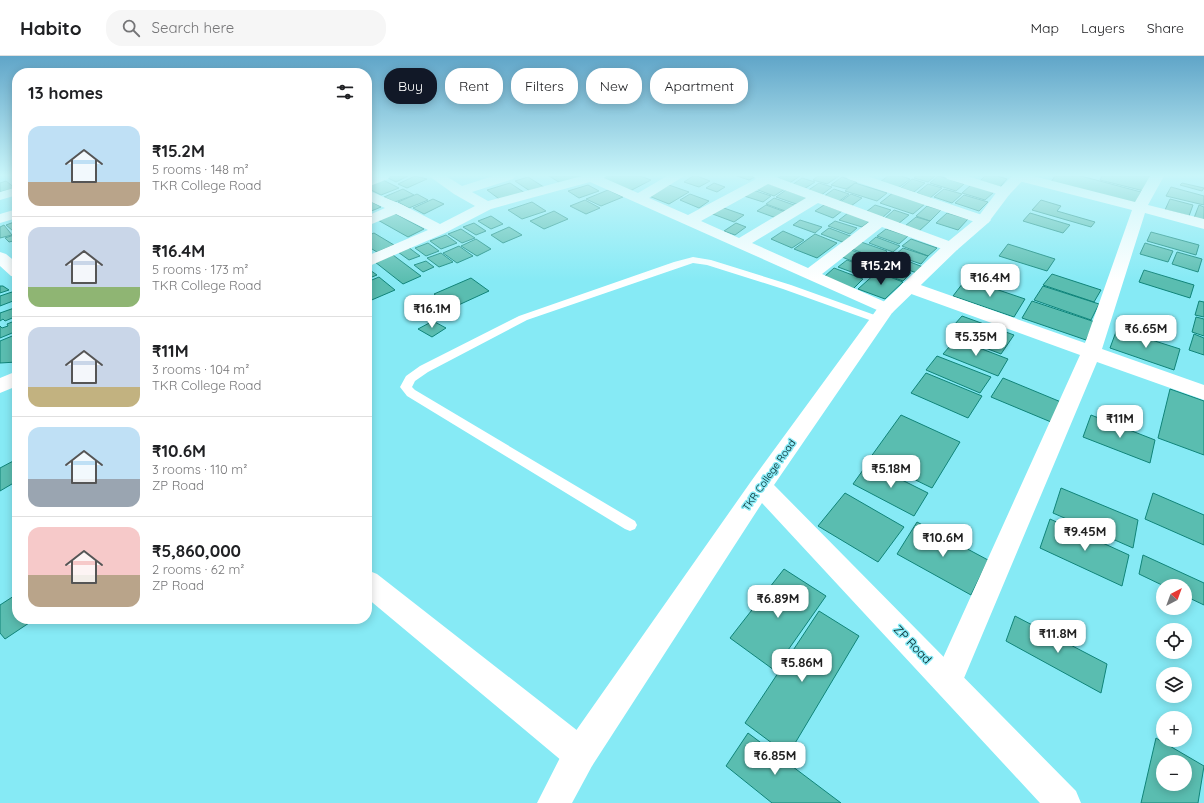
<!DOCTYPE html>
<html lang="en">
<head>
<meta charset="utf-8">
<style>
	:root { --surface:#fff; --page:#f6f6f6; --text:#202124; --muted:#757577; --line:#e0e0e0; --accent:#111827 }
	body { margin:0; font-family:Quicksand,sans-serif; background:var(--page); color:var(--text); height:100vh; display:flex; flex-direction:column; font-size:15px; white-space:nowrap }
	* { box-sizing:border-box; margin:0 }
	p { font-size:13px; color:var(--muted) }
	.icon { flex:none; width:22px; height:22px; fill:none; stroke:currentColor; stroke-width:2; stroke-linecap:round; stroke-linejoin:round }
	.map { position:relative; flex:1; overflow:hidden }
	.panel { position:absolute; left:12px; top:12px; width:360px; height:556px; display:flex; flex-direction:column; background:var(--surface); border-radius:16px; box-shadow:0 2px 10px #0003 }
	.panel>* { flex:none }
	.hud { position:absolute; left:384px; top:12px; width:380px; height:36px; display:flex; gap:8px }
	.needle { width:26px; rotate:41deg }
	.fabs { position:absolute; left:1156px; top:523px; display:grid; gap:8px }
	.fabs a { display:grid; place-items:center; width:36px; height:36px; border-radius:50%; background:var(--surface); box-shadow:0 2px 10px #0003; font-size:20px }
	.price { position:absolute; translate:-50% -34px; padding:0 9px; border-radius:8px; background:#fff; color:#222; font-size:13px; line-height:26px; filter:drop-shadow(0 1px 2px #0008) }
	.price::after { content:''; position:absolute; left:50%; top:24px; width:12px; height:9px; margin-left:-6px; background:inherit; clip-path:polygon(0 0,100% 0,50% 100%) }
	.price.selected { background:var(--accent); color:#fff }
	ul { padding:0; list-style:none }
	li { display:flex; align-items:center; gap:12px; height:100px; padding:0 16px }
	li+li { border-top:1px solid var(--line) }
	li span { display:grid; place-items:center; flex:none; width:112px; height:80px; border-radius:12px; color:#555 }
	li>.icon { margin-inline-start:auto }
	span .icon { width:48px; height:48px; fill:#fffc; stroke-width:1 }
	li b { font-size:17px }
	h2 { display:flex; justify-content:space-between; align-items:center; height:48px; padding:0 16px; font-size:17px }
	.pill { padding:0 14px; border-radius:16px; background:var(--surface); box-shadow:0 2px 10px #0003; font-size:14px; line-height:36px }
	.pill.selected { background:var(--accent); color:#fff }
	header { display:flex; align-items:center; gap:24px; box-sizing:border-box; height:56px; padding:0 20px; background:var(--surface); border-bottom:1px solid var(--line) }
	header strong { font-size:19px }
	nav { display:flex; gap:22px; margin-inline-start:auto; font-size:14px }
	.search { width:280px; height:36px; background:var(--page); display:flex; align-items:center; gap:10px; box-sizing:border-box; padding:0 14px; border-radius:16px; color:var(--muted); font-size:15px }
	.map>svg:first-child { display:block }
</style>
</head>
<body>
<header>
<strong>Habito</strong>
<div class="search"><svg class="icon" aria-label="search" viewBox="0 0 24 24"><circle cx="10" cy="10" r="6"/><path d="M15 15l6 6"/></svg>Search here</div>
<nav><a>Map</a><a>Layers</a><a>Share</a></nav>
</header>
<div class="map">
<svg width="1204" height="747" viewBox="0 0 1204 747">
	<rect width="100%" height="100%" fill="#86eaf5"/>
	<path fill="#5abdb0" stroke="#108479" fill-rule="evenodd" d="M389,120H408L396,126L386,121Z
		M415,120L427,123L407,132L398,128Z
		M549,120H583L562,128Z
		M605,120H640L651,124L630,135L601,122Z
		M693,120H697L710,125L699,131L684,126Z
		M737,120H752L755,121L749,124Z
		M781,120H800L788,128L776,124Z
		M818,120H839L827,128L813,124Z
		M888,120H901L910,123L898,132L880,126Z
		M916,120H935L928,126L914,122Z
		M938,120H939L964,128L956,135L930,127Z
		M985,120H997L1007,123L1000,131L980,125Z
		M1055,120H1081L1141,136L1135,148L1051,126Z
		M1102,120H1148L1152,121L1144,135L1100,124Z
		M528,121L547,133L533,137L515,125Z
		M842,121L857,126L846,133L831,129Z
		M802,122L815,126L804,133L792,129Z
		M381,123L399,132L381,139L367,132V128Z
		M912,123L925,127L914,136L901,132Z
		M6,125L15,132L0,136V127Z
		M764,126L785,133L774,140L753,132Z
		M510,127L525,137L502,145L487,134Z
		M714,127L725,131L717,136L706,132Z
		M819,127L832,131L820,140L807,135Z
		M855,127L887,137L877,145L845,135Z
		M1182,127L1204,132L1202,135L1180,129Z
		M928,128L942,132L930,142L917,137Z
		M588,129L599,135L579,142L568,135Z
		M669,129L689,136L669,148L649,140Z
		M971,129L994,136L985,144L962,137Z
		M1171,131L1204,140V149L1166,140Z
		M403,133L414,139L395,146L384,141Z
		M750,133L771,140L763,146L741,139Z
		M834,133L849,138L838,146L823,141Z
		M944,133L962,138L952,147L934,141Z
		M608,134L623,141L601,150L586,143Z
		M786,134L808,142L799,149L776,141Z
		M894,136L926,147L913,158L880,147Z
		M417,138L428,144L409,152L398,146Z
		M690,138L709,145L699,152L680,144Z
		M851,138L862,142L851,150L840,146Z
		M964,139L988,146L979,155L955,147Z
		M774,142L797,150L788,156L766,148Z
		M433,143L444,148L424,158L413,152Z
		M1170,143L1193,149L1189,160L1165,154Z
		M367,144H368L381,151L369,156L367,155Z
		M585,144L600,152L586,158L570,150Z
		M1041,144L1061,150L1057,155L1095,166L1091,171L1032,154Z
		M532,146L546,155L522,163L508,154Z
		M766,149L788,157L779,163L757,155Z
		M824,149L842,155L833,162L815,155Z
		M875,149L891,154L882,162L866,156Z
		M1199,149L1204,151V164L1194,162Z
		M927,150L941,154L930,165L916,160Z
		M721,151L744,159L734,166L710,157Z
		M894,154L909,159L898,168L884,163Z
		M554,155L568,163L544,173L530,165Z
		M392,156L424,173L408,181L376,163Z
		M848,157L870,165L862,171L839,164Z
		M947,157L968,163L958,174L936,167Z
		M1030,157L1070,169L1063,177L1023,165Z
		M491,160L503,168L491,173L478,165Z
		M916,161L930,165L919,175L905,170Z
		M800,164L822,171L815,177L793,169Z
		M17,165V174L13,175L6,169Z
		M835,165L857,172L850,178L828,170Z
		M474,167L486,175L476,179L463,171Z
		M736,167L746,171L735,179L724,175Z
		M4,169L12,179L0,182V171Z
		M509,171L522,179L503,187L491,179Z
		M829,172L853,181L845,187L821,178Z
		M461,173L475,182L462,187L448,178Z
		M886,173L908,180L899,188L877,180Z
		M783,175L804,184L792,192L771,183Z
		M1151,176L1199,189L1196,199L1147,185Z
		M374,177L394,189L377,196L367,190V180Z
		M17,178V184L9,186L5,182Z
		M815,178L837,187L817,202L794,193Z
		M446,179L457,187L441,193L430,185Z
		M876,181L900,190L893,196L869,187Z
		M476,183L491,193L477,200L461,190Z
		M911,183L937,192L928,200L902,190Z
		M861,186L887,195L879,203L852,193Z
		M428,187L439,195L426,200L415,192Z
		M1145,187L1173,195L1168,206L1140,198Z
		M1008,188L1055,203L1047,215L999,200Z
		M459,190L473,200L457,207L443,197Z
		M408,191L420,200L409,204L398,196Z
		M903,192L928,200L921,208L895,199Z
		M851,194L875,203L867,211L842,201Z
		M1177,196L1202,203L1198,216L1172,208Z
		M441,197L453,206L439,211L427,202Z
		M393,199L421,220L403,228L375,206Z
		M892,199L923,211L917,217L885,206Z
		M847,204L873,214L865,221L838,211Z
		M426,205L434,211L423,216L414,209Z
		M885,207L911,217L903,225L876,215Z
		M367,212L377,219L367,223Z
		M834,212L863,223L853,233L824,221Z
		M1144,214L1194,229L1190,242L1139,226Z
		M877,216L903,226L885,243L858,233Z
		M1052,218L1101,234L1094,246L1043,229Z
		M379,221L395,234L367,246V226Z
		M471,222L489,235L452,252L434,238Z
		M966,223L1025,243L1014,261L953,240Z
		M0,230H3L9,234L0,237Z
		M1043,230L1099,248L1091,264L1034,244Z
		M12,236L16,239L13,245L0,250V240Z
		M1032,245L1095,266L1086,284L1022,262Z
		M1199,245L1204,246V261L1195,259Z
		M17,251V260L5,265L3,263L0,265V257Z
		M962,260L1014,279L1001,298L947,277Z
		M1196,261L1204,263V280L1192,276Z
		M17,264V275L0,282V270L2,272L8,270L7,268Z
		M433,265L446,272L432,281L418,273Z
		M1117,273L1180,293L1174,314L1110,292Z
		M17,278V306L0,307V285Z
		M1194,278L1204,282V299L1189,294Z
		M956,283L1008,303L998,320L943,298Z
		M937,300L991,321L980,337L926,314Z
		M926,317L982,340L968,362L911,337Z
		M1003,322L1061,346L1051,366L991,341Z
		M1170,333L1204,345V399L1158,382Z
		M901,359L960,386L932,432L870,402Z
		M1091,359L1155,384L1150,407L1083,381Z
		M17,403V425L0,435V412Z
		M868,407L928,437L914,460L853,428Z
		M1061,432L1138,464L1133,492L1053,457Z
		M845,437L904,471L878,506L818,470Z
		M1153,437L1204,459V489L1145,463Z
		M1050,463L1129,499L1122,530L1040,492Z
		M917,466L988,504L971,539L897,498Z
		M1143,499L1204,527V549L1185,540V530H1164L1139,518Z
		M784,513L826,540L774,614L730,582Z
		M17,538V563H35L5,583L0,577V549Z
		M819,555L859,580L788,699L745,667Z
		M1015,560L1107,608L1101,637L1006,585Z
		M748,677L841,747H772L726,710Z
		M1156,682L1204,710L1198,747H1141ZM1163,706H1185V728H1163Z"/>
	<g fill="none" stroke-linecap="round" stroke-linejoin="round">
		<path fill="#fff" fill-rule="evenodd" d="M693,201L711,204L791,229L883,262L884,264L879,267L875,266L783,233L707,209L693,207L527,264L428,316L415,325L412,331L415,334L635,465L637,469L635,473L630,475L625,473L407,340L400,331L406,320L420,310L519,260L674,206Z"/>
		<path fill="#fff" fill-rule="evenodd" d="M371,120H390L388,123L367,131V122Z
			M429,120H446L462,130L493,120H515L513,123L472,136L488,145L582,120H606L604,122L638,137L667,120H684L649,142L688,159L756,123L753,120H773L957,188L959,191L957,194H945L882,171L822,218L892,249L895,253L892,257L886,258L590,126L491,153L445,177L367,211V200L428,174L396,158L367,170V160L385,152L367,144V134L403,149L440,168L475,150L454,138ZM768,128L806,142L739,182L701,165ZM818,147L869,166L808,212L752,187Z
			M846,120H867L988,161L991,164L988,167H978L848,123Z
			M945,120H967L1009,133L1011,136L1009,139L1004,140L947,123Z
			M1014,120H1033L1135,146L1150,120H1164L1148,149L1204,163V173L1145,157L1102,293L1204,329V344L1097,306L959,634L948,639L937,634L933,624L1080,299L903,235L900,231L903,227L909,226L915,227L1085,287L1132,154L1015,124Z
			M17,131V139L0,144V136Z
			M17,153V162L0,167V158Z
			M0,196L6,198L17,207V221L11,220L0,210Z
			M17,315V330L0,337V322Z
			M367,514L377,518L592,686L596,698L592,710L580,714L568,710L367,542Z"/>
		<path fill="#fff" fill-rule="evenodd" d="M1012,120H1027L1009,139L988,167L957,194L892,257L774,429L1076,735L1081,747H1040L762,447L592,710L572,747H537L568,686L752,424L880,249L945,188L978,161L999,133Z"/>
	</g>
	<linearGradient id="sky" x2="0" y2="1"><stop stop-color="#60a5c8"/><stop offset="0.53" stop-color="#c9f6fa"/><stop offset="1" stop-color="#c9f6fa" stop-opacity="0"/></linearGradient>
	<rect width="1204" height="225" fill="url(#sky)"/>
	<g text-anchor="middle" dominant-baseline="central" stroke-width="3" stroke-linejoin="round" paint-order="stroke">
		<g font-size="10" fill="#001b1e" stroke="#86eaf5">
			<text transform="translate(769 419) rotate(-55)">TKR College Road</text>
		</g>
		<g font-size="12" fill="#001b1e" stroke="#86eaf5">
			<text transform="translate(913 588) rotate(46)">ZP Road</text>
		</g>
	</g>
</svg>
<div class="fabs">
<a><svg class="needle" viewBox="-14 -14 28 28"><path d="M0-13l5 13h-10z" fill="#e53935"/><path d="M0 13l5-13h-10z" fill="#757577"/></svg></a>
<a><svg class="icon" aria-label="locate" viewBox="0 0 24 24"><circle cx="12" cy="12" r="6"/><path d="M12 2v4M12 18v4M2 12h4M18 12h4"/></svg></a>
<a><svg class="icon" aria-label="layers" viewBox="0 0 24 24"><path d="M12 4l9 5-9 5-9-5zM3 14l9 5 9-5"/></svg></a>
<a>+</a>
<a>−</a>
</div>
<b class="price selected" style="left:881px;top:230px">₹15.2M</b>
<b class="price" style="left:990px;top:242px">₹16.4M</b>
<b class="price" style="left:432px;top:273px">₹16.1M</b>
<b class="price" style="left:1146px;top:293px">₹6.65M</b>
<b class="price" style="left:976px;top:301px">₹5.35M</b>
<b class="price" style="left:1120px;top:383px">₹11M</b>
<b class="price" style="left:891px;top:433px">₹5.18M</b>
<b class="price" style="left:1085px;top:496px">₹9.45M</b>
<b class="price" style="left:943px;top:502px">₹10.6M</b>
<b class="price" style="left:778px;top:563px">₹6.89M</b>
<b class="price" style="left:1058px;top:598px">₹11.8M</b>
<b class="price" style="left:802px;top:627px">₹5.86M</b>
<b class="price" style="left:775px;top:720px">₹6.85M</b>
<div class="hud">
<a class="pill selected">Buy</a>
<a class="pill">Rent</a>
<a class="pill">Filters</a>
<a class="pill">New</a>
<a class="pill">Apartment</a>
</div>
<section class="panel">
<h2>13 homes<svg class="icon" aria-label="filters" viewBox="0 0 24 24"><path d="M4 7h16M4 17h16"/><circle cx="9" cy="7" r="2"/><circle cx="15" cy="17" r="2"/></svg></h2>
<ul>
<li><span style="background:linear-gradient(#bfe0f5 70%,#b9a48a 0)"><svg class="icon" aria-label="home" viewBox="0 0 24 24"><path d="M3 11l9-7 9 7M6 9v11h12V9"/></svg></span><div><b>₹15.2M</b><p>5 rooms · 148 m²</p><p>TKR College Road</p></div></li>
<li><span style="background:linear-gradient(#c9d6e8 75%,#8fb573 0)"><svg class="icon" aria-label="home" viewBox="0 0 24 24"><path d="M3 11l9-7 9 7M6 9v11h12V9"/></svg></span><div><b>₹16.4M</b><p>5 rooms · 173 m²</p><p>TKR College Road</p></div></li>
<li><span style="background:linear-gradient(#c9d6e8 75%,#c2b280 0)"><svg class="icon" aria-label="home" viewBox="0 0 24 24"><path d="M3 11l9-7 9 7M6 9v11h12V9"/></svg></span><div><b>₹11M</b><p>3 rooms · 104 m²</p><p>TKR College Road</p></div></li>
<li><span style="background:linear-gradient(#bfe0f5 65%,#9aa5b1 0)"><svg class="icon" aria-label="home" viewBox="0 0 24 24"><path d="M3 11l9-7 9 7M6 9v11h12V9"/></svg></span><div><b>₹10.6M</b><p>3 rooms · 110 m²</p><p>ZP Road</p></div></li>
<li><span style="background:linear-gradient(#f6c9c9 60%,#b9a48a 0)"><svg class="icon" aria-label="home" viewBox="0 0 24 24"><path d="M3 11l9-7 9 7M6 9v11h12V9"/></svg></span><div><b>₹5,860,000</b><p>2 rooms · 62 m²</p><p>ZP Road</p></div></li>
</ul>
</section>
</div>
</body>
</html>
